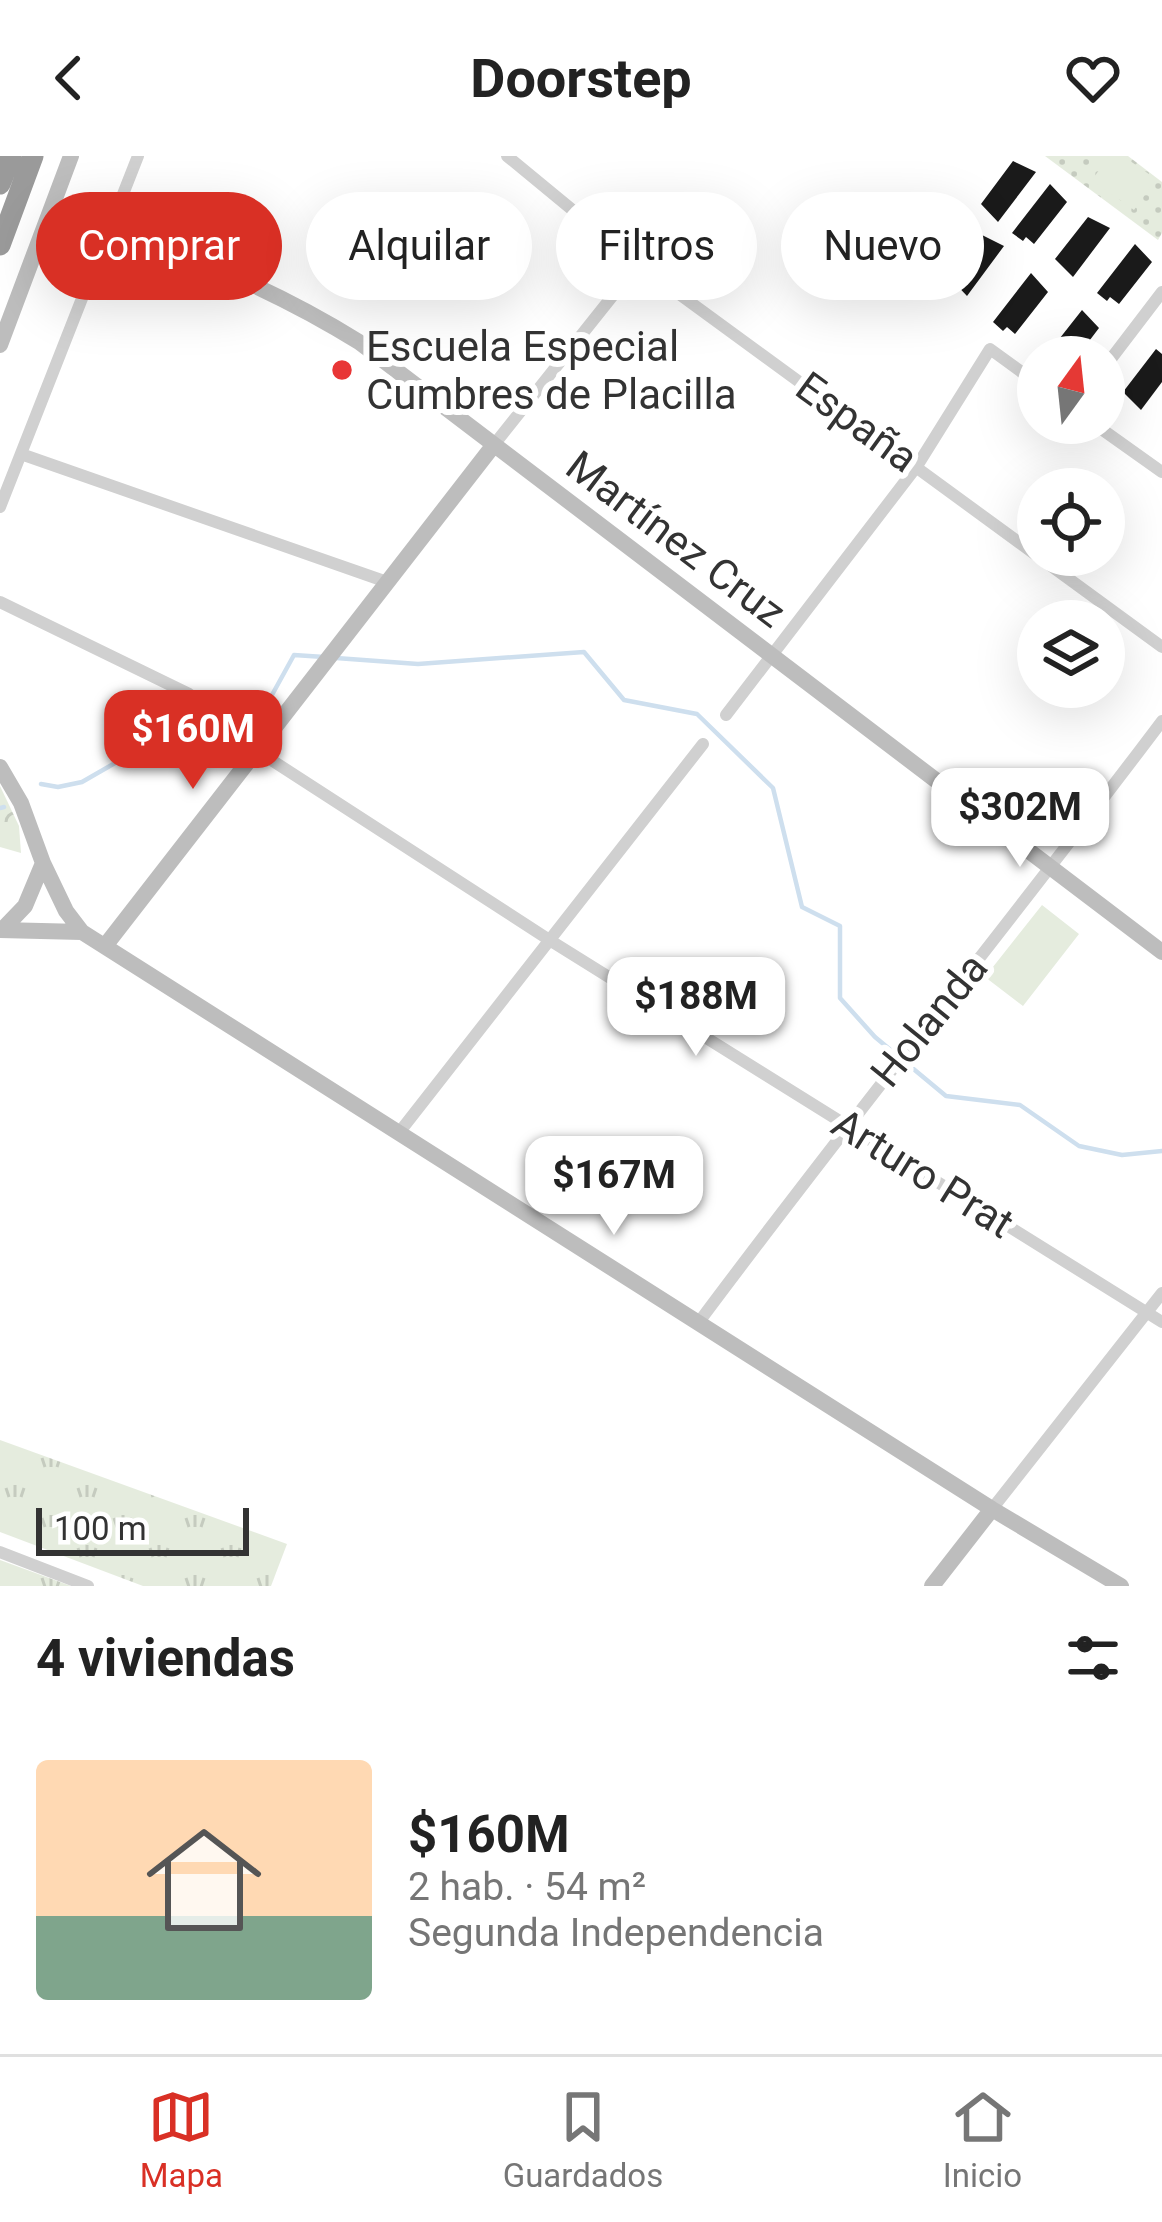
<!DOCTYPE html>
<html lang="es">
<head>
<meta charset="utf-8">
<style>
	:root { --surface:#fff; --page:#f2f2f2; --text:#222; --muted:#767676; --line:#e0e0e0; --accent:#d93025 }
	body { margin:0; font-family:Roboto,sans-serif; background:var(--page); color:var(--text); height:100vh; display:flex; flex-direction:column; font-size:45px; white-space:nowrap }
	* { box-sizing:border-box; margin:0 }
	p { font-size:39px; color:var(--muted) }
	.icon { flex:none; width:66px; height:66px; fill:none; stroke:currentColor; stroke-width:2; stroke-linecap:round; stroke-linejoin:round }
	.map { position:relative; height:1430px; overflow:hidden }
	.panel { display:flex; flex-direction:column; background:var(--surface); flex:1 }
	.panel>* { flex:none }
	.guide { position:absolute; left:36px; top:36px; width:1092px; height:108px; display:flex; gap:24px }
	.needle { width:78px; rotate:15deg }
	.tools { position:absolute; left:1017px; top:180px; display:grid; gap:24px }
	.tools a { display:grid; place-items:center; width:108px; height:108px; border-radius:50%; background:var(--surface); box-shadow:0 12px 48px #0002; font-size:60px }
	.scale { position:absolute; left:36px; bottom:30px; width:213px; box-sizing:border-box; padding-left:12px; border:6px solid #333; border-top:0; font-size:33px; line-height:42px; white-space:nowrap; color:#333; -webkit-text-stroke:9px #fff; paint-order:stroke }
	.price { position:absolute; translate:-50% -102px; padding:0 27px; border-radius:24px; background:#fff; color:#222; font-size:39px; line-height:78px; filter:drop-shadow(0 3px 6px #0008) }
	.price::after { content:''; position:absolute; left:50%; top:72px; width:36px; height:27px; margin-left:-18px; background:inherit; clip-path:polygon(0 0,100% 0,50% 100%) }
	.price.active { background:var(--accent); color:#fff }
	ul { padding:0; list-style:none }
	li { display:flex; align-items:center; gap:36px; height:300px; padding:0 36px }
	li span { display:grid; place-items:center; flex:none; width:336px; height:240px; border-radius:12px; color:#555 }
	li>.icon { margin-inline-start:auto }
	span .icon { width:144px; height:144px; fill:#fffc; stroke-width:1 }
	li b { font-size:51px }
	h2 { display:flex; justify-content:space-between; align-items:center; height:144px; padding:0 36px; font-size:51px }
	.tag { padding:0 42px; border-radius:54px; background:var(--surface); box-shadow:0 12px 48px #0002; font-size:42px; line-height:108px }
	.tag.active { background:var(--accent); color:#fff }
	header { display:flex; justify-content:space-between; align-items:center; height:156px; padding:0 36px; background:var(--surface); font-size:54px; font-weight:700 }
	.tabs { display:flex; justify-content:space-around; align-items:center; height:168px; border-top:3px solid var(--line); background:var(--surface); font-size:33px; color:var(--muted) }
	.tabs a { display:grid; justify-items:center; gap:6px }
	.tabs .active { color:var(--accent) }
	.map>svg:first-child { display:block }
</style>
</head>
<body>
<header><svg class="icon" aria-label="back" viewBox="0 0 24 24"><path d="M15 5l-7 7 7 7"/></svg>Doorstep<svg class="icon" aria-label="heart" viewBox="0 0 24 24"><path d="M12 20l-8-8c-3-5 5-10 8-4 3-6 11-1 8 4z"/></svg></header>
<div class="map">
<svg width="1162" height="1430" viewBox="0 0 1162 1430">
	<defs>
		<pattern id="grass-tufts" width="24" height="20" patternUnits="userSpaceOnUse" patternTransform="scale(3)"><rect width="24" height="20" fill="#e5ecde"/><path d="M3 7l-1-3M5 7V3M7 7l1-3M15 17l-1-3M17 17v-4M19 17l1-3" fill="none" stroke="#c5cbbf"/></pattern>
		<pattern id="forest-crowns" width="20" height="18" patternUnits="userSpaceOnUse" patternTransform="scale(3)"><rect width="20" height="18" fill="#e5ecde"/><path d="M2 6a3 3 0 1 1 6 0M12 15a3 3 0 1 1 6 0" fill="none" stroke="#c5cbbf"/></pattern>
		<pattern id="park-dots" width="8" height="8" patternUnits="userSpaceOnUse" patternTransform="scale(3)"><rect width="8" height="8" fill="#e5ecde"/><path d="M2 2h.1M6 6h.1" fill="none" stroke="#c5cbbf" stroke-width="1.8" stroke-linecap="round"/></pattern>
	</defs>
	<rect width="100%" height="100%" fill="#fff"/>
	<path fill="url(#grass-tufts)" d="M0,1284L287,1388L271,1430H143L0,1376Z
		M0,1404L71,1430H0Z"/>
	<path fill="url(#forest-crowns)" d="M0,630L19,670L21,697L0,691Z"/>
	<path fill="url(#park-dots)" d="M1045,0H1128L1162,26V77L1158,84Z"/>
	<path fill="#e5ecde" d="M1109,0H1123L1156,23L1134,54L1092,24Z
		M1042,749L1079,778L1023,850L985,821Z"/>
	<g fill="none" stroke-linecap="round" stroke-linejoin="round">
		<path stroke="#cedfee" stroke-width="4.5" d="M336,502L418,508L584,496L624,544L697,558L773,632L802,751L840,770V842L875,881L946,940L1020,949L1079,990L1122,999L1162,995
			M41,628L58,631L82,626L188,565L256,568L294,499L324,501
			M0,652L4,651"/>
	</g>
	<path fill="#1a1a1a" d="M1013,5L1036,16L998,66L981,48Z
		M1050,28L1067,46L1034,88L1026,81L1023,85L1012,77Z
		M1088,61L1110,72L1073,121L1055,103Z
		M982,79L1004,90L967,140L949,121Z
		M1135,88L1152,106L1119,148L1110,141L1107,145L1097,137Z
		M1031,117L1048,136L1015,178L1007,171L1003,175L993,166Z
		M1082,154L1099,172L1077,201H1045Z
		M1156,193L1162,198V226L1141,254L1123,236Z"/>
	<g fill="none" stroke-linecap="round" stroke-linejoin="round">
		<path stroke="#d0d0d0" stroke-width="12" d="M507,0L638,108L1162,491
			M1104,212L1162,136
			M1093,267L1162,316
			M493,290L638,108
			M21,298L387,426
			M0,351L138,0
			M0,446L189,538
			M726,559L917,310L990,193L1038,228
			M259,596L551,785L1162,1166
			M398,978L703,588
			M699,1166C850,963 1010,767 1162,565
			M992,1353L1162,1137
			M0,1396L88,1430"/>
		<path stroke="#bdbdbd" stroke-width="16" d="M52,52C159,87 263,126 359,186L1162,796
			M0,189L71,0
			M0,611L21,647L43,707L25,750L3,773
			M43,707L66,755L82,776
			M0,774L82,776L992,1353L1121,1430
			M105,790L493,290
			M932,1430L992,1353"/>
		<path stroke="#9a9a9a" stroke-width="21" d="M0,28L11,0
			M0,89L33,0"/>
	</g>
	<circle fill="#e83636" stroke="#fff" stroke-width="4.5" cx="342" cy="214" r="12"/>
	<g text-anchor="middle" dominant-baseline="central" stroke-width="12" stroke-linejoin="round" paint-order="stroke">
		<g font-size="42" fill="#333" stroke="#fff" text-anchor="start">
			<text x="366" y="190">Escuela Especial<tspan x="366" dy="48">Cumbres de Placilla</tspan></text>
		</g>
		<g font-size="42" fill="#333" stroke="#fff">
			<text transform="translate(857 266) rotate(36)">España</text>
			<text transform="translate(676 383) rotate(37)">Martínez Cruz</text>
			<text transform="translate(929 864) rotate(-51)">Holanda</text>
			<text transform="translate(923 1017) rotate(32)">Arturo Prat</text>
		</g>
	</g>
</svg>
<div class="tools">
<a><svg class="needle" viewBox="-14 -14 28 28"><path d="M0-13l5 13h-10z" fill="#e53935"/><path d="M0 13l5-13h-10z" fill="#767676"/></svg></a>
<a><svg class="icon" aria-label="locate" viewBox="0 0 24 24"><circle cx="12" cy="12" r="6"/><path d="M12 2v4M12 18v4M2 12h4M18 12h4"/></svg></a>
<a><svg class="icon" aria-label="layers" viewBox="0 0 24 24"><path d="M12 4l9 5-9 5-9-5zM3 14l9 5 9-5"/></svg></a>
</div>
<div class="scale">100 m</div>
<b class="price active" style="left:193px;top:636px">$160M</b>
<b class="price" style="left:1020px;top:714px">$302M</b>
<b class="price" style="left:696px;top:903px">$188M</b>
<b class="price" style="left:614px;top:1082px">$167M</b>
<div class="guide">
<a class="tag active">Comprar</a>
<a class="tag">Alquilar</a>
<a class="tag">Filtros</a>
<a class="tag">Nuevo</a>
</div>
</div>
<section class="panel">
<h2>4 viviendas<svg class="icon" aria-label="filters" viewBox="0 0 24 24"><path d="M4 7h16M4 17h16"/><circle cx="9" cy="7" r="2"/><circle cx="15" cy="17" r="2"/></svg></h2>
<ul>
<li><span style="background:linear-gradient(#ffd9b3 65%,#7fa58c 0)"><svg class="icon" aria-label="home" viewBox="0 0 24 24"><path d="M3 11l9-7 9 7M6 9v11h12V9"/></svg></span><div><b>$160M</b><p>2 hab. · 54 m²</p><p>Segunda Independencia</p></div></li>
</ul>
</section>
<nav class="tabs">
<a class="active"><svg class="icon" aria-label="map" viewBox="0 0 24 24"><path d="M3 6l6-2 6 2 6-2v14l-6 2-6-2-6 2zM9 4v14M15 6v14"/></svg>Mapa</a>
<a><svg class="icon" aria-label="saved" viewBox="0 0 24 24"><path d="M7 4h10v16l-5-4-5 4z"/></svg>Guardados</a>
<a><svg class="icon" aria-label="home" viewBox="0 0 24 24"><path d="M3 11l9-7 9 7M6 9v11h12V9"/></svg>Inicio</a>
</nav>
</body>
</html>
